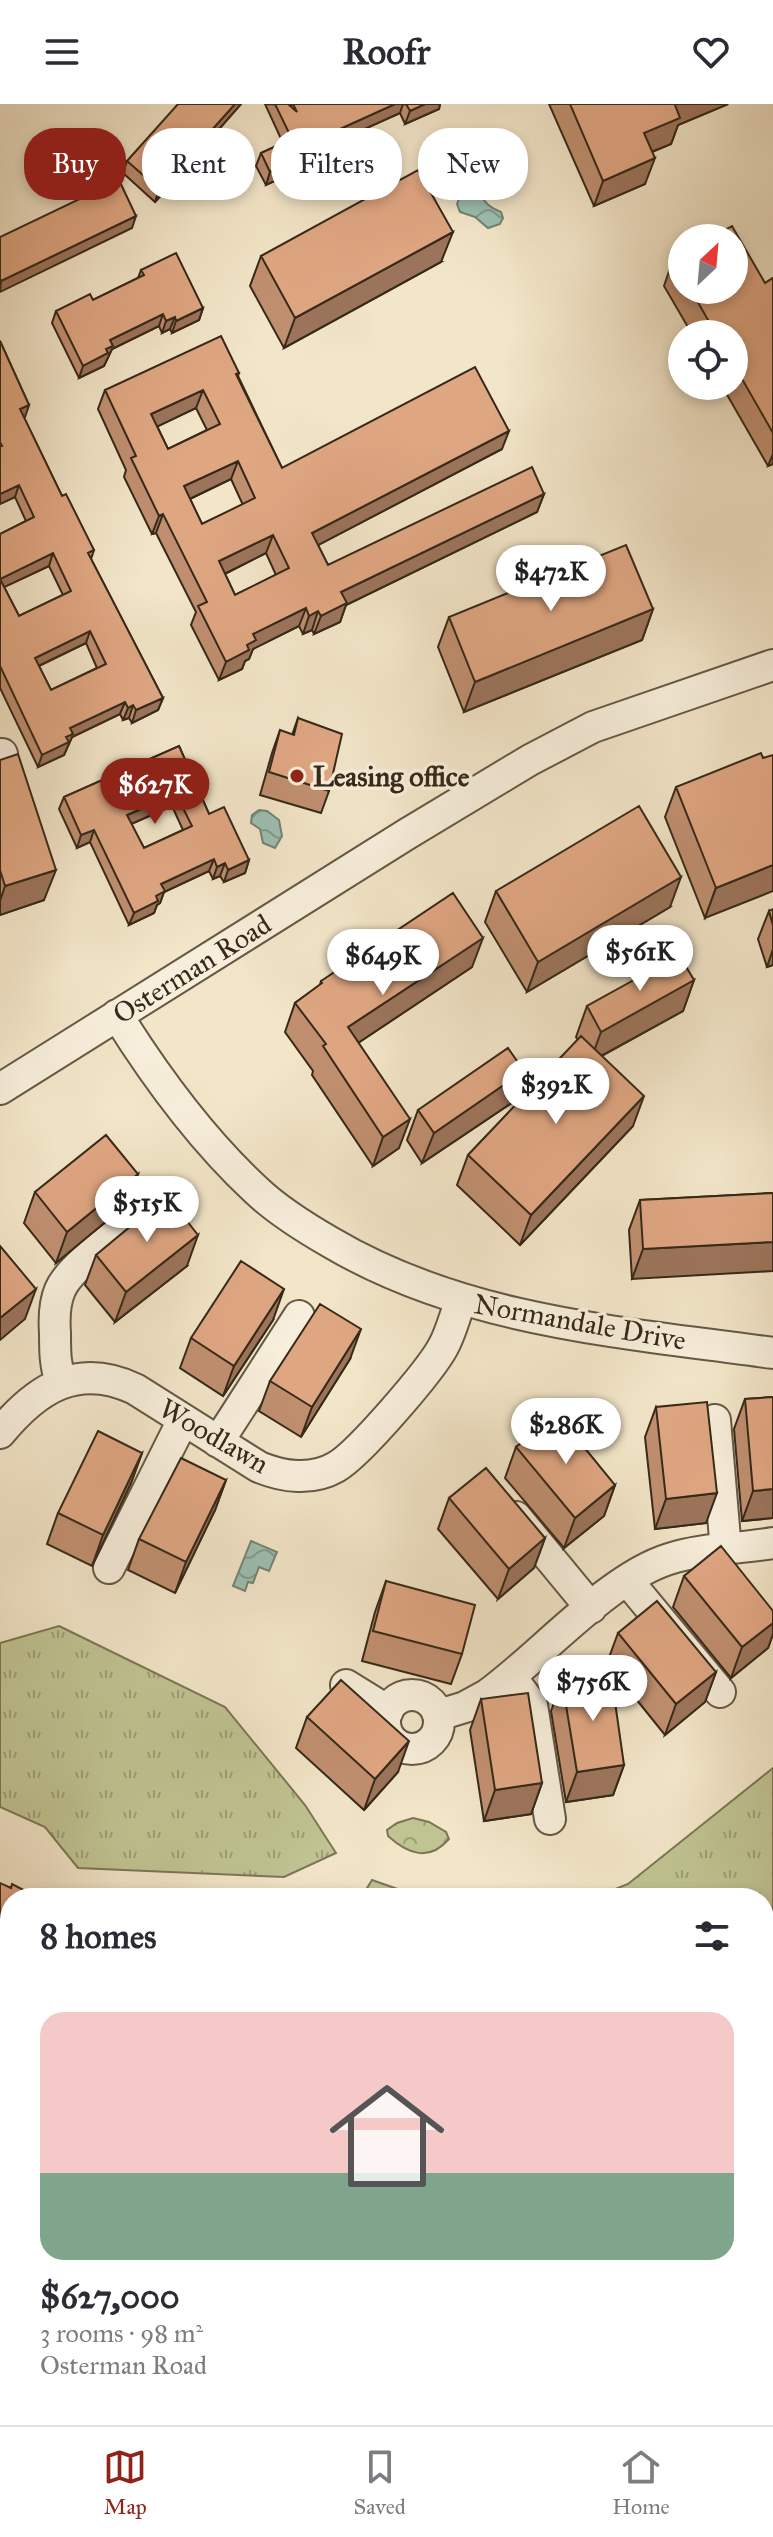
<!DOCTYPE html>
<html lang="en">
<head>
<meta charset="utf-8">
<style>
	:root { --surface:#fff; --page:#f2f2f3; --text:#2b2b33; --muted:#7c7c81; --line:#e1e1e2; --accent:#8f2418 }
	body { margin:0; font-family:"IM FELL Great Primer",serif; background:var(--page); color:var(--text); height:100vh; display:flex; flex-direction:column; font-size:30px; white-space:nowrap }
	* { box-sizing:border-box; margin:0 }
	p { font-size:26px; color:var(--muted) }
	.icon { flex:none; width:44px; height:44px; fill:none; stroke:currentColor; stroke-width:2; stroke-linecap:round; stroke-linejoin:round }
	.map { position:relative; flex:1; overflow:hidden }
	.details { position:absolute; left:0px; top:1784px; width:774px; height:538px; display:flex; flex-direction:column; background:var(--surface); border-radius:32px 32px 0 0; box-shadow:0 4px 12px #0003 }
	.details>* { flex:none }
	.banner { position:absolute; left:24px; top:24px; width:726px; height:72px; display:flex; gap:16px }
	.needle { width:52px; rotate:26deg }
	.tools { position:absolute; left:668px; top:120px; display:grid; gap:16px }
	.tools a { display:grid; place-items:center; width:80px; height:80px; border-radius:50%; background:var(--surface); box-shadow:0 4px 12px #0003; font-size:40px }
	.price { position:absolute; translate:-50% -68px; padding:0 18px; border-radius:28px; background:#fff; color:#222; font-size:26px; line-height:52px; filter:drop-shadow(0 2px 4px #0008) }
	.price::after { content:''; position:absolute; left:50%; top:48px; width:24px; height:18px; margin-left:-12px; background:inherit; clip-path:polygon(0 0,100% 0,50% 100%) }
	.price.on { background:var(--accent); color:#fff }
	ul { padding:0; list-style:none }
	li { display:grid; align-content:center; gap:16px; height:424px; padding:0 40px }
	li+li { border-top:2px solid var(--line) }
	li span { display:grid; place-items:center; height:248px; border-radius:24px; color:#555 }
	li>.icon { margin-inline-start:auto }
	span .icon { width:144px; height:144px; fill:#fffc; stroke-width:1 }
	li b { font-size:34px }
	h2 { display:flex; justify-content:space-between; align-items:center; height:96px; padding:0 40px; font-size:34px }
	.chip { padding:0 28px; border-radius:32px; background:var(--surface); box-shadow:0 4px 12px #0003; font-size:28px; line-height:72px }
	.chip.on { background:var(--accent); color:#fff }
	header { display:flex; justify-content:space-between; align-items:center; height:104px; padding:0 40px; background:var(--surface); font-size:36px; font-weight:700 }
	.tab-bar { display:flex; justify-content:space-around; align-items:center; height:112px; border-top:2px solid var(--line); background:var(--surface); font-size:22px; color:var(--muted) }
	.tab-bar a { display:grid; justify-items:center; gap:4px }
	.tab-bar .on { color:var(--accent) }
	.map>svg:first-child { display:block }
</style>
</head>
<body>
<header><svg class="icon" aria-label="menu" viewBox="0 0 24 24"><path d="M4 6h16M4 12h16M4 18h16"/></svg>Roofr<svg class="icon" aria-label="heart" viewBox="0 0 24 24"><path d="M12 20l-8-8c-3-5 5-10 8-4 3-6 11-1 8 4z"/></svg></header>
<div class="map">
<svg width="773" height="2321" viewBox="0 0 773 2321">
	<defs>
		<pattern id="grass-tufts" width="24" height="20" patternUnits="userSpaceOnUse" patternTransform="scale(2)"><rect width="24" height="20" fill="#c0c392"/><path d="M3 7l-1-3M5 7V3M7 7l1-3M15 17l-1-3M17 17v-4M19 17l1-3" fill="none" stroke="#9d9e76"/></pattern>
		<pattern id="park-crowns" width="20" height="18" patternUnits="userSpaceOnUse" patternTransform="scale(2)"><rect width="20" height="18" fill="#c0c392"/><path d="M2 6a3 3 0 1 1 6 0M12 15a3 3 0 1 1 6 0" fill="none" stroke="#9d9e76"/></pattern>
		<pattern id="water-waves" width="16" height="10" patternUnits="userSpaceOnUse" patternTransform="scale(2)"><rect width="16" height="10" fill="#9cbfb1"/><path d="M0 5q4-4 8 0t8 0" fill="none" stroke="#809b8f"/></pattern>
	</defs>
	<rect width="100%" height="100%" fill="#f2e5c8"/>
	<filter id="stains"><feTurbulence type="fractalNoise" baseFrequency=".0025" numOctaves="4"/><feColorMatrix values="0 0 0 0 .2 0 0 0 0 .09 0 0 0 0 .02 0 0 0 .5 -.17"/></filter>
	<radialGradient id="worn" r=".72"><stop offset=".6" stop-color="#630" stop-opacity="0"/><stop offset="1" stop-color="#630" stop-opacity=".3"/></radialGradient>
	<path fill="url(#grass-tufts)" stroke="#7b7655" stroke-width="2" d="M59,1522L225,1603L305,1701L336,1749L284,1773L78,1764L45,1723L0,1703V1539Z
		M773,1664V2033L764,2034V1794H593L628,1780Z
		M372,1776L423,1794H361Z"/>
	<path fill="url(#park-crowns)" stroke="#7b7655" stroke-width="2" d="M413,1714L429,1718L446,1728L449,1735C429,1758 408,1750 388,1732L387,1726L397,1719Z"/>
	<path fill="url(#water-waves)" stroke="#738374" stroke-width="2" d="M473,86C488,95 481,100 501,108L503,114L500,120L488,124L475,113L460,108L457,100C460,91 463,86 473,86Z
		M259,706L267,707L279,716L282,732L275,744L263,739L260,725L251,719L252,711Z
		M251,1437L277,1448L269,1467L259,1463L253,1479L248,1478L245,1487L233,1482Z"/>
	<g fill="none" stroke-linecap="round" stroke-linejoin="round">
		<defs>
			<path id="minor" d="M0,651L2,650
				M117,911C157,975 201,1035 256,1086C278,1107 304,1123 330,1138C465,1218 622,1228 773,1249
				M0,985L407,730L530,656L593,623L773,561
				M61,1278C55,1262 55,1247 55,1229C54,1215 54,1200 60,1186C71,1160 124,1126 147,1107
				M715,1316L726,1447
				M0,1329C37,1284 78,1258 135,1285L259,1363C283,1373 312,1377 336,1363C359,1350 430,1267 443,1243C451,1229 455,1211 461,1196
				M218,1338L299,1212
				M516,1413L591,1504
				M109,1464L183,1316
				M627,1476L720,1588
				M511,1573L532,1601L550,1715
				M346,1581L388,1607
				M385 1618a27 27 0 1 1 54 0a27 27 0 1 1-54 0Z
				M439,1611L465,1603L487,1591C541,1552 608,1474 669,1455C702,1444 739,1445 773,1439
				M0,2123L10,2121
				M764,2213L773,2209
				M604,2321L613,2312"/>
		</defs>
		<use href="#minor" stroke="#655844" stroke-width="34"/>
		<use href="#minor" stroke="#f7eedb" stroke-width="30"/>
	</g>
	<path fill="#c08f70" stroke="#362918" stroke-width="2" fill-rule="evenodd" d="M241,0L155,98L123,69L127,57Z
		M265,0L289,1L440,0L439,5L405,20L400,9L335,38L332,54L298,70L296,67L266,81L256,62L261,49L283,39Z
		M549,0H728L678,21L671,40L652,48L645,80L594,102Z
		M682,151V186H734L765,179L773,174V360L768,362L722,282H734V230H692L664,182L673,156Z
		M261,152L441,158L284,244L250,182Z
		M141,166L203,204L199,216L172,229L170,225L162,229L159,222L112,245L104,262L79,274L52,219L56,207L93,196L138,174Z
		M0,237L29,301L24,314L62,392L94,446L91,455L163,594L158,606L132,619L129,614L123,616L120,610L72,633L64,651L38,663L0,584V430L26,417L15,393L0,400ZM49,462L63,491L19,512L4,483ZM86,539L97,564L51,586L39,562Z
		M239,269L238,272L282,364L502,345L318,441L328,461L544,390L537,408L346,501L340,518L314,530L312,526L303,530L299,522L253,545L249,555L245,557L242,565L219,576L191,521L196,508L156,429L152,430L124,373L126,366L98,305L105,286ZM196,304L207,326L168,345L157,322ZM231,375L243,401L202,420L190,395ZM266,449L276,471L235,491L225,470Z
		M653,505L642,536L464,608L438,543L449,513Z
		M298,614L329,687L321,709L260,691L272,649L280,626L292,631Z
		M179,642L209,710L249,756L245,769L224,778L220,772L213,775L209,767L164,788L160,799L157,801L154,809L129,821L90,738L77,744L59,705L64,693ZM172,702L183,726L144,744L131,720Z
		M763,654L705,814L665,713L676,683Z
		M0,656L44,796L0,811Z
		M496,787L670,803L527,888L485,818Z
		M769,807L773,821V861L767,863L758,835Z
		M472,863L358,939L399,1044L373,1062L312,971L313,967L285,928L295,899L320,881L321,877Z
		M694,876L683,907L602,952L633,1022L520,1141L457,1081L468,1051L578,936L576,933L587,902Z
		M524,967L513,998L422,1059L407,1036L418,1006Z
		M138,1070L127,1100L56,1159L24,1119L35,1088Z
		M773,1089L632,1175L629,1126L640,1096Z
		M96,1151L187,1162L115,1218L85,1181Z
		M273,1216L223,1292L180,1264L191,1234Z
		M350,1255L301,1333L259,1307L270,1277Z
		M773,1293V1414L742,1417L734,1325L745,1295Z
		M656,1303L706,1419L655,1425L645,1333Z
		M516,1343L615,1381L604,1412L564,1444L505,1374Z
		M142,1349L131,1379L92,1462L47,1440L58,1409Z
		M226,1376L215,1406L175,1489L128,1466L139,1435Z
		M449,1394L545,1434L534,1464L498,1495L438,1425Z
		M684,1472L773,1507V1530L768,1544L731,1574L673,1503Z
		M386,1477L462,1550L451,1580L362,1557L375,1508Z
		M618,1529L716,1568L705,1598L665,1631L607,1559Z
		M562,1577L624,1661L613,1691L566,1698L551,1607Z
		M481,1595L542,1679L531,1710L484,1717L470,1626Z
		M307,1613L398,1668L364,1706L296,1644Z
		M0,1780L11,1784L10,1858L0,1853Z
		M764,2254L773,2321H665L764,2312Z
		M397,2312H525L517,2321H387Z"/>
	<path fill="#9c745b" stroke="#362918" stroke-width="2" d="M235,0H241L155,98L159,85Z
		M395,0H403L400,9L327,42L331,29Z
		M425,0H440L439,5L405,20L410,7Z
		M676,0H728L678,21L671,40L634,55L644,29Z
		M337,41L332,54L298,70L302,57Z
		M301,54L296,67L266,81L270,68Z
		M655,54L645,80L594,102L603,77Z
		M136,112L132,124L0,188L1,177Z
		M453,128L441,158L284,244L295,214Z
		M203,204L199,216L172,229L176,217Z
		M163,210L159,222L112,245L104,262L79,274L83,262L110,236Z
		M175,213L170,225L162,229L166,217Z
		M203,286L196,304L144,329L151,310Z
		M29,301L25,313L15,318L20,305Z
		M509,327L502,345L305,448L312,429Z
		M773,350V360L768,362Z
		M238,357L231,375L177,401L184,382Z
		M19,381L15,393L0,400V390Z
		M544,390L537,408L346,501L340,518L314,530L321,512L341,488Z
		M163,410L156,429L152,430L159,412Z
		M273,431L266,449L212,476L219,457Z
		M53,449L49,462L0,485V475Z
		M306,504L299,522L253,545L249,555L245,557L242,565L219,576L226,558L253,530Z
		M653,505L642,536L464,608L475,578Z
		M318,507L312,526L303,530L309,512Z
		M90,527L86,539L30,566L35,554Z
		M163,594L158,606L132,619L136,606Z
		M125,598L120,610L72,633L64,651L38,663L42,651L70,624Z
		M133,601L129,614L123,616L128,604Z
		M176,690L172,702L122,724L127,711Z
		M94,726L90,738L77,744L81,731Z
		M214,755L209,767L164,788L160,799L157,801L154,809L129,821L134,809L161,780Z
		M249,756L245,769L224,778L228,766Z
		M225,759L220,772L213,775L217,763Z
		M773,761V787L705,814L716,784Z
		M56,766L44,796L0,811V797L5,782Z
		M681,773L670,803L527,888L538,858Z
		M483,834L472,863L337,953L348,923Z
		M773,845V861L767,863Z
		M694,876L683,907L590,958L601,928Z
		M524,967L513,998L422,1059L434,1029Z
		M644,992L633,1022L520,1141L531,1111Z
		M410,1015L399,1044L373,1062L383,1033Z
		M138,1070L127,1100L56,1159L67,1128Z
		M198,1131L187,1162L115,1218L126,1188Z
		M773,1138V1167L632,1175L643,1145Z
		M36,1185L25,1215L0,1236V1214Z
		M284,1185L273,1216L223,1292L234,1262Z
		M361,1225L350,1255L301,1333L312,1303Z
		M142,1349L131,1379L92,1462L103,1431Z
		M226,1376L215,1406L175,1489L186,1458Z
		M615,1381L604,1412L564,1444L575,1414Z
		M773,1385V1414L742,1417L753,1387Z
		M717,1389L706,1419L655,1425L666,1395Z
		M545,1434L534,1464L498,1495L509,1465Z
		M773,1519V1530L768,1544L731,1574L742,1543Z
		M716,1568L705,1598L665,1631L676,1600Z
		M409,1637L398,1668L364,1706L375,1675Z
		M624,1661L613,1691L566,1698L577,1668Z
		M542,1679L531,1710L484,1717L495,1686Z
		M10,2210V2221L0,2223V2211Z
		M518,2312H525L517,2321H509Z"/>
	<path fill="#dfa682" stroke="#362918" stroke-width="2" fill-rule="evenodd" d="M178,0H235L159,85L127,57Z
		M275,0H288L297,8L293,0H395L331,29L337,41L302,57L301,54L270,68L261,49L292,35Z
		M406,0H425L410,7Z
		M570,0H676L675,1L680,14L644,29L655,54L603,77Z
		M418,66L453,128L295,214L261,152Z
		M119,76L136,112L1,177L0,175V133Z
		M732,122L765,179L773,174V329L734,261V230H716L691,186H734V134H711Z
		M176,149L203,204L176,217L175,213L166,217L163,210L110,236L113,242L106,245L108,249L83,262L56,207L90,190L93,196L144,171L141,166Z
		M682,151V171L673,156Z
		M221,232L239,269L236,270L282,364L475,263L509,327L312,429L328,461L532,363L544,390L341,488L347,499L321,512L318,507L309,512L306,504L253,530L256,536L247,541L249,546L226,558L198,502L207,498L163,410L159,412L131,354L136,352L105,286ZM203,286L220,320L168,345L151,310ZM238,357L255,394L202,420L184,382ZM273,431L289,464L235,491L219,457Z
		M0,237L29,301L20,305L62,392L66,390L94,446L88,449L163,594L136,606L133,601L128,604L125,598L70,624L73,630L66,633L69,638L42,651L0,562V475L19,512L71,487L53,449L0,475V430L34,413L19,381L0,390V342H2L0,338ZM90,527L106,560L51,586L35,554Z
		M626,441L653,505L475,578L449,513Z
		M298,614L342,630L329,687L269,668L280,626L294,631Z
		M179,642L209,710L224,703L249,756L228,766L225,759L217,763L214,755L161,780L165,787L156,792L158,797L134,809L94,726L81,731L64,693ZM176,690L192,722L144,744L127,711Z
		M761,649L763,654L773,651V761L716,784L676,683Z
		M18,650L56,766L5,782L0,766V656Z
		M639,702L681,773L538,858L496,787Z
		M453,789L483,834L348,923L410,1015L383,1033L323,942L326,940L295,899L322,879L321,877Z
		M773,805V821L769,807Z
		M679,851L694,876L601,928L587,902Z
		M581,932L644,992L531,1111L468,1051Z
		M508,944L524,967L434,1029L418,1006Z
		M106,1031L138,1070L67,1128L35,1088Z
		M773,1089V1138L643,1145L640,1096Z
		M167,1092L198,1131L126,1188L96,1151Z
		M0,1142L36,1185L0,1214Z
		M241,1157L284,1185L234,1262L191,1234Z
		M320,1200L361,1225L312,1303L270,1277Z
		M773,1293V1385L753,1387L745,1295Z
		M707,1298L717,1389L666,1395L656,1303Z
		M557,1310L615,1381L575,1414L516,1343Z
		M98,1327L142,1349L103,1431L58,1409Z
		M181,1354L226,1376L186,1458L139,1435Z
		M486,1364L545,1434L509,1465L449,1394Z
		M721,1442L773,1507V1519L742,1543L684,1472Z
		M386,1477L475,1501L462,1550L373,1527Z
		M657,1497L716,1568L676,1600L618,1529Z
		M611,1570L624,1661L577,1668L562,1577Z
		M341,1576L409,1637L375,1675L307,1613Z
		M528,1589L542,1679L495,1686L481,1595Z
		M0,1780V1779L11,1784L12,1780L39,1794H10V1844L0,1839Z
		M10,2158V2210L0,2211V2159Z
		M773,2250V2321H763L760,2315L752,2321H665L676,2312H764V2276L767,2274L764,2267V2254Z
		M397,2312H518L509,2321H505L498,2314L491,2321H387Z
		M88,2319H132V2321H88Z"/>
	<circle fill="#8f2418" stroke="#f7eedb" stroke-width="3" cx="297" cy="672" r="8"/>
	<g text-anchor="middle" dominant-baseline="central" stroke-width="7" stroke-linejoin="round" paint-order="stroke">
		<g font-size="28" font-weight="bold" fill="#362918" stroke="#f7eedb" text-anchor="start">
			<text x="313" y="672">Leasing office</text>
		</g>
		<g font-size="28" fill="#362918" stroke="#f7eedb">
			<text transform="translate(192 865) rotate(-32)">Osterman Road</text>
			<text transform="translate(580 1218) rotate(10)">Normandale Drive</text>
			<text transform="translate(214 1332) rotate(30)">Woodlawn</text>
		</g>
	</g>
	<rect width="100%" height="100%" filter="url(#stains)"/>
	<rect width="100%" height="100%" fill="url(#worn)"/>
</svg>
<div class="tools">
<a><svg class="needle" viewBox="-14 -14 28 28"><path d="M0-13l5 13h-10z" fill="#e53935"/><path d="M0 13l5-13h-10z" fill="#7c7c81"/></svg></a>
<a><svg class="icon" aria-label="locate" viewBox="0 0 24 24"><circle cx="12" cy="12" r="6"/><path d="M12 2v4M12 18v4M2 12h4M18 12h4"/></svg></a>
</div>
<b class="price" style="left:551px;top:509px">$472K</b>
<b class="price on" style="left:155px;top:722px">$627K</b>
<b class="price" style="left:640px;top:889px">$561K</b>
<b class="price" style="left:383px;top:893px">$649K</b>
<b class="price" style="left:556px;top:1022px">$392K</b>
<b class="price" style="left:147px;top:1140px">$515K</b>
<b class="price" style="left:566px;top:1362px">$286K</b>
<b class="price" style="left:593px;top:1619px">$756K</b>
<div class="banner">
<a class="chip on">Buy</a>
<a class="chip">Rent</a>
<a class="chip">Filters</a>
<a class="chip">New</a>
</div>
<section class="details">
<h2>8 homes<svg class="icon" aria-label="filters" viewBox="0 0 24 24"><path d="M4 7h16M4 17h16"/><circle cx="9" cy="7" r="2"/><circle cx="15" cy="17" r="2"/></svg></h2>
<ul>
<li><span style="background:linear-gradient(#f6c9c9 65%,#7fa58c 0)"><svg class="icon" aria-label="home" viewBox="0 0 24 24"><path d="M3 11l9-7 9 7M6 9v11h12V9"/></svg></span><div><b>$627,000</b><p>3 rooms · 98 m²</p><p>Osterman Road</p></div></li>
</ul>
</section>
</div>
<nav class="tab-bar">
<a class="on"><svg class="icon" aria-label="map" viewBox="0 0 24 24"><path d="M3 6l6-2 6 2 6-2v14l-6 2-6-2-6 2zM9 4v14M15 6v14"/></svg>Map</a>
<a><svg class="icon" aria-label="saved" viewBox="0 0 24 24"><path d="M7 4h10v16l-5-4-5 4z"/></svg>Saved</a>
<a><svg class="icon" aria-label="home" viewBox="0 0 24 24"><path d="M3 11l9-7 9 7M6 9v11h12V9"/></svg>Home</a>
</nav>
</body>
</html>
